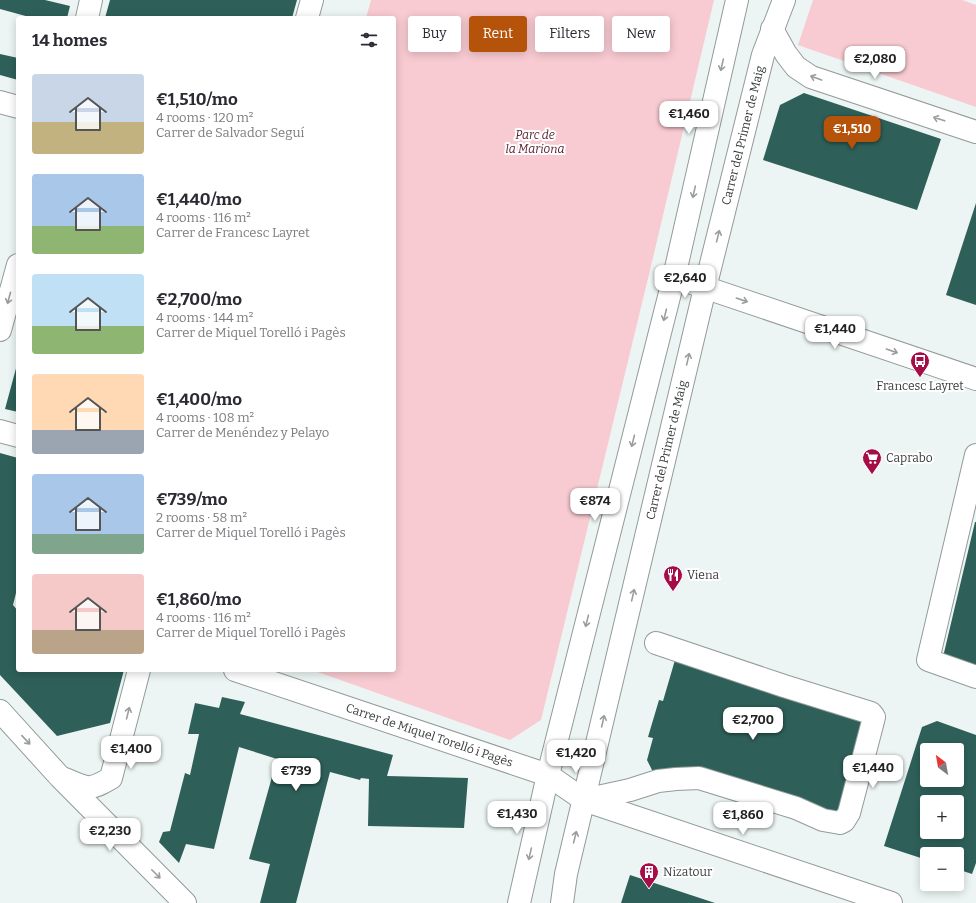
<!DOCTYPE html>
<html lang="en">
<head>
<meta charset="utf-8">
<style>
	:root { --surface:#fff; --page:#f2f2f3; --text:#2b2b33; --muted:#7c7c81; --accent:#b45309 }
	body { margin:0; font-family:Bitter,serif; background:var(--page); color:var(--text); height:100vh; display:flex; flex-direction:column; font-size:15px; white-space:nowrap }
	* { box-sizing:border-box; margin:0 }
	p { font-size:13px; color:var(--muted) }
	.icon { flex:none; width:22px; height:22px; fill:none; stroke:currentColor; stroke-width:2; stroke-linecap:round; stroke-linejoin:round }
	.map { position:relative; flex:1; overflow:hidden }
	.panel { position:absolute; left:16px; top:16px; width:380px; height:656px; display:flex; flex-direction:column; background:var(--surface); border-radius:4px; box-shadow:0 2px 10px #0003 }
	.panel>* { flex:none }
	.top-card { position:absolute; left:408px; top:16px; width:380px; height:36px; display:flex; gap:8px }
	.needle { width:26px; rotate:329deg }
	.tools { position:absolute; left:920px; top:743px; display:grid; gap:8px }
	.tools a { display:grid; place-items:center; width:44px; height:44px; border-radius:4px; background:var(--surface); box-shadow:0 2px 10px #0003; font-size:20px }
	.price { position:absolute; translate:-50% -34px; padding:0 9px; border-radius:8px; background:#fff; color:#222; font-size:13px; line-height:26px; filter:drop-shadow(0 1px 2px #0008) }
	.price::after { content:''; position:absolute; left:50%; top:24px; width:12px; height:9px; margin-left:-6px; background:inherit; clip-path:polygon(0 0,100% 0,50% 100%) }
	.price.active { background:var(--accent); color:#fff }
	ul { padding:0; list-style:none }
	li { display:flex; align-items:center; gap:12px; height:100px; padding:0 16px }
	li span { display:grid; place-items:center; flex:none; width:112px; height:80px; border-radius:4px; color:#555 }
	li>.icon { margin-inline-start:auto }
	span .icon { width:48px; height:48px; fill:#fffc; stroke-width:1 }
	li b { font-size:17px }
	h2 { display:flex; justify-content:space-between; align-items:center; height:48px; padding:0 16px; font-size:17px }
	.pill { padding:0 14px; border-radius:4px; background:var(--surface); box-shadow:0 2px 10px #0003; font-size:14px; line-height:36px }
	.pill.active { background:var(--accent); color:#fff }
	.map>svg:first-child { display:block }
</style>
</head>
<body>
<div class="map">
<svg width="976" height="903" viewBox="0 0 976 903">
	<rect width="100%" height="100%" fill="#ecf5f3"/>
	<path fill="#f8cad1" d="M371,0H714L651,266L541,720L510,740L312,670H394V18H366Z
		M813,0H962L976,5V107L798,45Z"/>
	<path fill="#2e6059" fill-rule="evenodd" d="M0,0H45L70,6L67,18H33L0,9Z
		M110,0H297L292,18H105Z
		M0,54L18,58V80L0,75Z
		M804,93L941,139L917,210L763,160L780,105Z
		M976,203V305L946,295Z
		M18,361V412L5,409Z
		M0,453L18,458V585L13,605L18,611V670H124L110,723L57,736L0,675Z
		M975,522H976V670L943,657Z
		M675,660L867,717L837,817L655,776L647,760L653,738L648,737L659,700L663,701Z
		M222,697L245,702L240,714L393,755L387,776L468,778L464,828L368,826L369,779L361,778L360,780L330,772L296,903H260L270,864L249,859L277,759L239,747L214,849L186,844L179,863L159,842L163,832L170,831L185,773L190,775L199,734H188L195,703L219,708Z
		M937,721L976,735V863L972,874L957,869V854H927V860L884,846L922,727ZM927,750H957V780H927ZM927,802H957V832H927Z
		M630,875L715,903H621Z"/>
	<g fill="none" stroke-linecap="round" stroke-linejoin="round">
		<defs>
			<g id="minor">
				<path d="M87,18L91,0"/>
				<path d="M307,18L312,0"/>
				<path d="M772,29L786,54L796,67L811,77L976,132"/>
				<path d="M0,102L18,107"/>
				<path d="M674,277L976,379"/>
				<path d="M0,330L18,265"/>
				<path d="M0,431L18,436"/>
				<path d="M976,455L928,660L976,677"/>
				<path id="s1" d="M235,670L548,775L584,800L891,903"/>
				<path d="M0,711L60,777L185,903"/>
				<path d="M65,779C88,789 89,791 111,778L139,670"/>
				<path d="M584,800L630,790L658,781L676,779L699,778L796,808L823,820L840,823L844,821L849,813L872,725L874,717L871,713L784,686L656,643"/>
				<path d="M519,903L548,775L674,277L737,0"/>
				<path id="s2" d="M562,903L566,874L705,288L763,55L784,0"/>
			</g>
		</defs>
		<use href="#minor" stroke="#929b99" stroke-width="24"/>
		<use href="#minor" stroke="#fff" stroke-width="22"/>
	</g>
	<defs><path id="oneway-shaft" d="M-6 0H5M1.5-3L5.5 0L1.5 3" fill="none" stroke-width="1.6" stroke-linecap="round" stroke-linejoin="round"/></defs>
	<g stroke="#9b9d9c">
		<use href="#oneway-shaft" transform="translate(722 65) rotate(103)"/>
		<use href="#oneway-shaft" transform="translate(816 78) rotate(-160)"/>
		<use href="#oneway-shaft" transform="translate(939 119) rotate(-162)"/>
		<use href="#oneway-shaft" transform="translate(694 192) rotate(103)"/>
		<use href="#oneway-shaft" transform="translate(718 236) rotate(-76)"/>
		<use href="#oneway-shaft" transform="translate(9 298) rotate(105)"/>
		<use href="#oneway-shaft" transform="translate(742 300) rotate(19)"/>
		<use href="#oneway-shaft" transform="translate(665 315) rotate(104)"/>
		<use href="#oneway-shaft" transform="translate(892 351) rotate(19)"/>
		<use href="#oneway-shaft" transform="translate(688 359) rotate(-77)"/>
		<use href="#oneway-shaft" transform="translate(633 441) rotate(104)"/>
		<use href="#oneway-shaft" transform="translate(633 595) rotate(-77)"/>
		<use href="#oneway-shaft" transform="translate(587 621) rotate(104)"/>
		<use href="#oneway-shaft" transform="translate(128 713) rotate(-76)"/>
		<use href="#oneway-shaft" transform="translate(603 721) rotate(-77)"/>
		<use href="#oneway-shaft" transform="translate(26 740) rotate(47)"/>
		<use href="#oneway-shaft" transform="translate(575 837) rotate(-76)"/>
		<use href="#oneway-shaft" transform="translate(530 854) rotate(103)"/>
		<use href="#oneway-shaft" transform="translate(156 874) rotate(45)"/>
	</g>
	<defs>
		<symbol id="bus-pin" viewBox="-11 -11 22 30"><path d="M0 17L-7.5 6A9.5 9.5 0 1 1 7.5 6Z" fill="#a50d47" stroke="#fff"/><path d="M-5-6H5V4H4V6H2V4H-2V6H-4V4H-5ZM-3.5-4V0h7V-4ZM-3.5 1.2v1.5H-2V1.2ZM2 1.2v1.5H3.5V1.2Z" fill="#fff"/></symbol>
		<symbol id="supermarket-pin" viewBox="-11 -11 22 30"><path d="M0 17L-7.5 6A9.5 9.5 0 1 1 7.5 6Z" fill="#a50d47" stroke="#fff"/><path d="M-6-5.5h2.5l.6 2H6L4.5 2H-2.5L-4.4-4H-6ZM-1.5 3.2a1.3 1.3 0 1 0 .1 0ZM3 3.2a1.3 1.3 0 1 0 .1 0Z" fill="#fff"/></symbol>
		<symbol id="restaurant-pin" viewBox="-11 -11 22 30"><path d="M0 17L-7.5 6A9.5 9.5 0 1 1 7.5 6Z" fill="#a50d47" stroke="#fff"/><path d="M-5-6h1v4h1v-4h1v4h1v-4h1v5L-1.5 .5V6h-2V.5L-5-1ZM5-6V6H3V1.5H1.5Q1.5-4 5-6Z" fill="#fff"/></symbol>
		<symbol id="building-pin" viewBox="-11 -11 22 30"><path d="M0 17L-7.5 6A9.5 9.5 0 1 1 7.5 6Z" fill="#a50d47" stroke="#fff"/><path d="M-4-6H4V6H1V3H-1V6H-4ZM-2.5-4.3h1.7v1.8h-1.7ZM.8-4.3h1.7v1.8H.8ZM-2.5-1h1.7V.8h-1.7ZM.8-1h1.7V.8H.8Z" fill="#fff"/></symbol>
	</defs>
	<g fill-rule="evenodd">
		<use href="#bus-pin" x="909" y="350" width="22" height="30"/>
		<use href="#supermarket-pin" x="861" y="447" width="22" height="30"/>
		<use href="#restaurant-pin" x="662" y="564" width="22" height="30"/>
		<use href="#building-pin" x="638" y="861" width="22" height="30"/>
	</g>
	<g text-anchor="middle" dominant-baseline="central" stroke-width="4" stroke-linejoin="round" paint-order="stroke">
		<g font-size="12" font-style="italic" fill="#561d2b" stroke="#fff">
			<text x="535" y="135">Parc de<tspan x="535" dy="14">la Mariona</tspan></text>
		</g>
		<g font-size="12" fill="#373b3a" stroke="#fff">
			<text stroke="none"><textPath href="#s2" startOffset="789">Carrer del Primer de Maig</textPath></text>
			<text stroke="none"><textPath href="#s2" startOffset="465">Carrer del Primer de Maig</textPath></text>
			<text stroke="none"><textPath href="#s1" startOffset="205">Carrer de Miquel Torelló i Pagès</textPath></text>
		</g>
		<g font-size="12" fill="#373b3a" stroke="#fff" text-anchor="start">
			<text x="920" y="386" text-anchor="middle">Francesc Layret</text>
			<text x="886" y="458">Caprabo</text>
			<text x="687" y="575">Viena</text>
			<text x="663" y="872">Nizatour</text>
		</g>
	</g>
</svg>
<div class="tools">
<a><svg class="needle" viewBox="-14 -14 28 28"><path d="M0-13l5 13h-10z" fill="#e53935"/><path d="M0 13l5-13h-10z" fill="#7c7c81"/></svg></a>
<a>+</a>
<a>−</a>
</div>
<b class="price" style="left:875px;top:80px">€2,080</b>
<b class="price" style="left:689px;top:135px">€1,460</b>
<b class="price active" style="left:852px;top:150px">€1,510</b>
<b class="price" style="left:685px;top:299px">€2,640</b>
<b class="price" style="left:835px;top:350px">€1,440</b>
<b class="price" style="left:595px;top:522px">€874</b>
<b class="price" style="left:753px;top:741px">€2,700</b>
<b class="price" style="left:131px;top:770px">€1,400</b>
<b class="price" style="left:576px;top:774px">€1,420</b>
<b class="price" style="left:873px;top:789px">€1,440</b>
<b class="price" style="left:296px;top:792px">€739</b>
<b class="price" style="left:517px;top:835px">€1,430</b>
<b class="price" style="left:743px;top:836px">€1,860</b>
<b class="price" style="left:110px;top:852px">€2,230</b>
<div class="top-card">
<a class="pill">Buy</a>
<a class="pill active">Rent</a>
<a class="pill">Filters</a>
<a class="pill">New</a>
</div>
<section class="panel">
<h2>14 homes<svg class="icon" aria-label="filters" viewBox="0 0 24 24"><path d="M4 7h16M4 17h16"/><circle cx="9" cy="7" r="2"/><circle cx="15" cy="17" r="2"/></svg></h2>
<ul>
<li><span style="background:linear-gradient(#c9d6e8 60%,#c2b280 0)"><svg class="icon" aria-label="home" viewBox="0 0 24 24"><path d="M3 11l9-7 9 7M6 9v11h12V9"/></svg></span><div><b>€1,510/mo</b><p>4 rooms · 120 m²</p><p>Carrer de Salvador Seguí</p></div></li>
<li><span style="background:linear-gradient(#a9c7e8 65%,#8fb573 0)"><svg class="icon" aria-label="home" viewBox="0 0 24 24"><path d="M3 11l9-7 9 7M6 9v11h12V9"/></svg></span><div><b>€1,440/mo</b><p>4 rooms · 116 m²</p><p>Carrer de Francesc Layret</p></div></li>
<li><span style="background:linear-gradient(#bfe0f5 65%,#8fb573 0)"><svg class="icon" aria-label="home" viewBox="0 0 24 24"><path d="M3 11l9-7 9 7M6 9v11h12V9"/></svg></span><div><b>€2,700/mo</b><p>4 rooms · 144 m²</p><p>Carrer de Miquel Torelló i Pagès</p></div></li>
<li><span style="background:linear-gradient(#ffd9b3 70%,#9aa5b1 0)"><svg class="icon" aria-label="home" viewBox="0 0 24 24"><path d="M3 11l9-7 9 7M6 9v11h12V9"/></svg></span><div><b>€1,400/mo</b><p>4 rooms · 108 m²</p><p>Carrer de Menéndez y Pelayo</p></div></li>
<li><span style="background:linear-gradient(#a9c7e8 75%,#7fa58c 0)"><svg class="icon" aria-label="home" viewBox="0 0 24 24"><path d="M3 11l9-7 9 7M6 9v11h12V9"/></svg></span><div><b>€739/mo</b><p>2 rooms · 58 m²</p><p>Carrer de Miquel Torelló i Pagès</p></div></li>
<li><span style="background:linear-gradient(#f6c9c9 70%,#b9a48a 0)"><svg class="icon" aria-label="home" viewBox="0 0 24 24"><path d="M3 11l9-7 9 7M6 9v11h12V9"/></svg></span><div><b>€1,860/mo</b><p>4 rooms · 116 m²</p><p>Carrer de Miquel Torelló i Pagès</p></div></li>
</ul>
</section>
</div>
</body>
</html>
